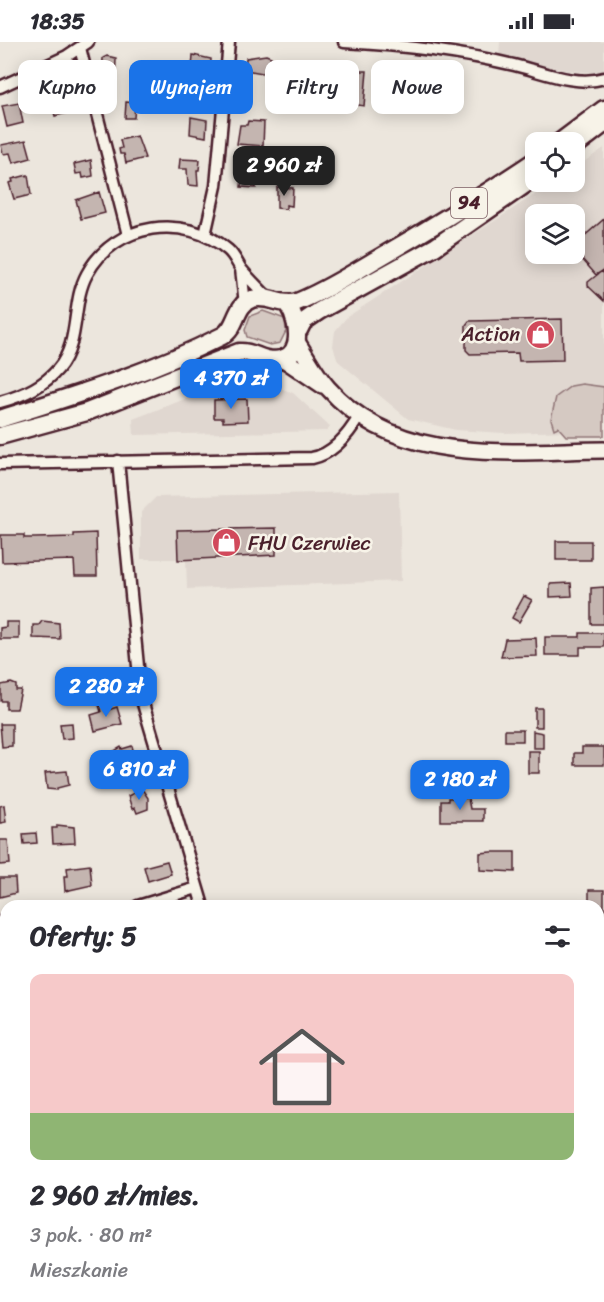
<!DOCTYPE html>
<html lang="pl">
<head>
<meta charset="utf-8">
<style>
	:root { --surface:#fff; --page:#f7f7f7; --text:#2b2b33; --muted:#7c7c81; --line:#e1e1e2; --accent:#1a73e8 }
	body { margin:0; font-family:Sriracha,sans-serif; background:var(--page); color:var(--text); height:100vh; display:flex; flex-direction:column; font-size:22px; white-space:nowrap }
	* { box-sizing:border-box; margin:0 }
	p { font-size:20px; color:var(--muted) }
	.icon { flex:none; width:33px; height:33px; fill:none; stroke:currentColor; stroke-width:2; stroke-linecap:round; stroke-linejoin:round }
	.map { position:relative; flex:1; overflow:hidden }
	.details { position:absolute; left:0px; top:858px; width:604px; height:402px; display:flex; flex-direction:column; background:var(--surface); border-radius:18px 18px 0 0; box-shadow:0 3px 15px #0003 }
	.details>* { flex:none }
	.hud { position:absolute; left:18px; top:18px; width:568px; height:54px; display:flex; gap:12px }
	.buttons { position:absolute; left:525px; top:90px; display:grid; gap:12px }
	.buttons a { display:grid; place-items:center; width:60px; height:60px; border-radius:12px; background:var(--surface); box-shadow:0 3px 15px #0003; font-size:30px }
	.price { position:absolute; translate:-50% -51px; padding:0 14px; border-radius:12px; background:var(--accent); color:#fff; font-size:20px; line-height:39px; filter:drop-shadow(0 2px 3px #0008) }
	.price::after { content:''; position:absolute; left:50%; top:36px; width:18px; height:14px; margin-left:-9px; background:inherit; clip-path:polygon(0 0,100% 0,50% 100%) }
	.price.on { background:#222; color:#fff }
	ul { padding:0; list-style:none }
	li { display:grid; align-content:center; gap:12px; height:318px; padding:0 30px }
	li+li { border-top:2px solid var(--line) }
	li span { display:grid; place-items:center; height:186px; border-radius:12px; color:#555 }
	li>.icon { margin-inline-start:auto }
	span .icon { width:108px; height:108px; fill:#fffc; stroke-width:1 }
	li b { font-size:26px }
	h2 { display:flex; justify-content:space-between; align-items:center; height:72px; padding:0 30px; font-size:26px }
	.tag { padding:0 21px; border-radius:12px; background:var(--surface); box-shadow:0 3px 15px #0003; font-size:21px; line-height:54px }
	.tag.on { background:var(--accent); color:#fff }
	.status { display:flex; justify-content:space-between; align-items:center; height:42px; padding:0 30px; background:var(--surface); direction:ltr }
	.status svg { height:16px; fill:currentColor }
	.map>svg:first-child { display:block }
</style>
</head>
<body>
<div class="status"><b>18:35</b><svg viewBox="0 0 49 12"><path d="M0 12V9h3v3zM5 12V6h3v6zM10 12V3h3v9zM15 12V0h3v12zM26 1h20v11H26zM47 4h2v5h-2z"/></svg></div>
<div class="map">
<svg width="604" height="1260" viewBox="0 0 604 1260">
	<rect width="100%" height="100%" fill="#ece6dd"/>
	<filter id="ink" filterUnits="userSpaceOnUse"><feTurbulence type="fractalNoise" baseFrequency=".0167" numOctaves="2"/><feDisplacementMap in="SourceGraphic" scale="12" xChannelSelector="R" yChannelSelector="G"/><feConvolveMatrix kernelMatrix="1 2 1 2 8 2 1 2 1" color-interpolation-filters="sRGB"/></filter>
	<g filter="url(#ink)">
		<path fill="#e0d7d0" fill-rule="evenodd" d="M500,0H604V32L564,28L499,14Z
			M604,106V388L504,391L456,388L408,377L338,319L333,304L335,289L347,275L554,140H574L575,126ZM536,172H574V212H536Z
			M257,337L293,351L330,385L327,389L134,393L133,377L211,347L251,346Z
			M399,449L401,539L187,547L186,517H141V470L156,455Z"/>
		<path fill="#d5c9c2" stroke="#907476" stroke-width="1.5" d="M263,269L285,277L286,289L280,301L270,303L247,295L245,288L250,274Z
			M582,342L604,345V394H566L558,385L554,387L551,377L556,355L571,344Z
			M599,1229H604V1260H531L536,1254H598Z"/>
		<path fill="#c4b5b0" stroke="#4a1f2b" stroke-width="1.5" d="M193,13L211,17L210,40L191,39Z
			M266,13L271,15L268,32L245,28L246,16Z
			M107,14L116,16L115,45H102L103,16Z
			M153,26L159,27V31L171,32V52L152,51Z
			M301,26L323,29L322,40H318L317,50L299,48Z
			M359,29H367L364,64L352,62L354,36H359Z
			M133,31H147V49L144,51L133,48Z
			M64,40L70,41L73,52L67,53L71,70L55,74L51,59L45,60L42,50Z
			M126,60L135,61L134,76H125Z
			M19,61L23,81L7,85L2,64Z
			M191,75L207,78L206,95L190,92Z
			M248,79L264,80L263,104L237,102L240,83H247Z
			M137,94L145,116L126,121L124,112H120L119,107L122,106L120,98Z
			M26,98L31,116L13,121L10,111L3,112L1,103Z
			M285,113L303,114L301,134L289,132L290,128H284Z
			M236,115L269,117L268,132H257L256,146L241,145L243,124L235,123Z
			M180,117L200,118L199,128H197L198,144L188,143L187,127H179Z
			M91,118L93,134L83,136L82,131L76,132L74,122Z
			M28,133L31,153L14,157L9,141L13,140L12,137Z
			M277,145L293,146L292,164L286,163V167L277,166Z
			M99,150L105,171L81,177L76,158Z
			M604,177V228L596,233L574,208V203Z
			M602,229L604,232V259L588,244V240Z
			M562,277L563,318L519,319L518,311L470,312L466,308V283L469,279Z
			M247,357L248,379L223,380V376H214V358Z
			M276,486V513L178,518L177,488Z
			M96,491L97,534H75L74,518L2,520L1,493H24V496H35L74,495V492Z
			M556,499H591V518H556Z
			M571,541L572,554L550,555V542Z
			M604,545V582H591V546Z
			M524,554L532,558L519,580L512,576Z
			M42,579L59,581L60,597L33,596V583H39Z
			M6,580H19V597H0V586L6,585Z
			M580,591H604V605H580V613H545V595H580Z
			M536,596L537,614L501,615L505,597Z
			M11,641L16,643V648H21L17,667H6V659H1V643Z
			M106,661L108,668L117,665L122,682L95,689L91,673L101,670L99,663Z
			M535,666H542V685H535Z
			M72,681L73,696L62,697L60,682Z
			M0,682H12V704L2,705Z
			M505,688H523V699H505Z
			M533,689L543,691V706H533Z
			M132,704L136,718L122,725V723L115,725L111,711L121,705L122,707Z
			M582,705H604V723H574V711H582Z
			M528,709H539V731H528Z
			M67,729L69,743L57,746V748L47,747L45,731Z
			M142,747L148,756V767L137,771L135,766L132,767L128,754Z
			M448,756H468L470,767H483V779H441V759H448Z
			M4,763L6,780L0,781V764Z
			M57,783L74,785L75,801L53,802L52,786H57Z
			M36,791L37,801L24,802L23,792Z
			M0,798H8L10,822L0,823Z
			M491,810H515V830L480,828V811Z
			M167,819L171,832L148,839L144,825Z
			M90,823L92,843L65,849L64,834H68L67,826Z
			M0,836H15L16,851L0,855Z
			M589,848H604V867L589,864Z
			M0,907H6V930L0,931Z
			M598,949H604V966L602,961H598Z
			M287,1254H298L299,1259L288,1260Z
			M330,1254H346L347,1260H331Z"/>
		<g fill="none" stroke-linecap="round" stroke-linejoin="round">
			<defs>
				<path id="street" d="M344,0C400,3 459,10 514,23C541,29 576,45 604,36
					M80,6L128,193
					M0,45L67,14L88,0
					M205,193L216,144L229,0
					M241,227L245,262
					M0,360C22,354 43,345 58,327C81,300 71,261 87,232C115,180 185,171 228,208C234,213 237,221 241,227C250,238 260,247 269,257
					M118,419L141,655L203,864
					M0,422L312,416C334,412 349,392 360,373
					M138,864L197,846
					M0,880H6
					M598,922H604
					M598,1223H604
					M277,1254L279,1260"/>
				<path id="secondary" d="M297,300C307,315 316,333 328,346C398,425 509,409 604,408
					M282,316L322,343"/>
				<path id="primary" d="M560,100L604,67
					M574,105L604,82
					M299,288L303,280L319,269L435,205L536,135
					M0,377C76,353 151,330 222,294C238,286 234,263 252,257C268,252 281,265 297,260C325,249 351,232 377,217C431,186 484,153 536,118
					M0,394L87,370L239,310C251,309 256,315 267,317C303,324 302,285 288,263"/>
			</defs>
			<use href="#street" stroke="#4a1f2b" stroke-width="15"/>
			<use href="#secondary" stroke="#4a1f2b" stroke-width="20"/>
			<use href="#primary" stroke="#4a1f2b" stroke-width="21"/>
			<use href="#street" stroke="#f7f3e8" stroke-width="10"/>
			<use href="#secondary" stroke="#f7f3e8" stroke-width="15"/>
			<use href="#primary" stroke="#f7f3e8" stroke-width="16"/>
		</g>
	</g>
	<defs>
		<symbol id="shop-disc" viewBox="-11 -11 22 22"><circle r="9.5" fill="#d1495b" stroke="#f7f3e8"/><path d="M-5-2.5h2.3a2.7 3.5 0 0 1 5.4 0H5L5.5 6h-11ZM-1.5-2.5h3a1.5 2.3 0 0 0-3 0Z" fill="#fff"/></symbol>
	</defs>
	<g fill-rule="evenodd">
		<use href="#shop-disc" x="524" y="276" width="33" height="33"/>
		<use href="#shop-disc" x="210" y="484" width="33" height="33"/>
	</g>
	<g text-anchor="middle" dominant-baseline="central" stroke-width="5" stroke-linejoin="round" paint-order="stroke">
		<rect fill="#f7f3e8" stroke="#7e5f64" stroke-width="1.5" x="451" y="146" width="36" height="30" rx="4.5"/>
		<g font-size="18" font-weight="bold" fill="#4a1f2b">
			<text x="469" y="161">94</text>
		</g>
		<g font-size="20" fill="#4a1f2b" stroke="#f7f3e8" text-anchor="end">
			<text x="520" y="292">Action</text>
			<text x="248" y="501" text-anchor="start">FHU Czerwiec</text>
		</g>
	</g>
</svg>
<div class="buttons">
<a><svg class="icon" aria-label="locate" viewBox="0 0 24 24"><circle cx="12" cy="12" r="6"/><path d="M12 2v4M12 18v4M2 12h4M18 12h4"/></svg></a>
<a><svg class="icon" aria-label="layers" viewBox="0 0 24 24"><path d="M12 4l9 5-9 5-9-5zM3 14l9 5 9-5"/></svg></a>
</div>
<b class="price on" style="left:284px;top:155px">2 960 zł</b>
<b class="price" style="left:231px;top:368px">4 370 zł</b>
<b class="price" style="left:106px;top:676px">2 280 zł</b>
<b class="price" style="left:139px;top:759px">6 810 zł</b>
<b class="price" style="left:460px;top:769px">2 180 zł</b>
<div class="hud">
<a class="tag">Kupno</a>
<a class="tag on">Wynajem</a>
<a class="tag">Filtry</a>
<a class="tag">Nowe</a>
</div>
<section class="details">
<h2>Oferty: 5<svg class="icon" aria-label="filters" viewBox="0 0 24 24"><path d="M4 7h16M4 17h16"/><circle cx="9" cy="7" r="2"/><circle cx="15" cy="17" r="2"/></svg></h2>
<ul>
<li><span style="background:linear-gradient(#f6c9c9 75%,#8fb573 0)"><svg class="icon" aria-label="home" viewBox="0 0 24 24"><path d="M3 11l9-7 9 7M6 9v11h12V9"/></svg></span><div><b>2 960 zł/mies.</b><p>3 pok. · 80 m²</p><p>Mieszkanie</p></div></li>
</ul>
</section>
</div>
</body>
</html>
